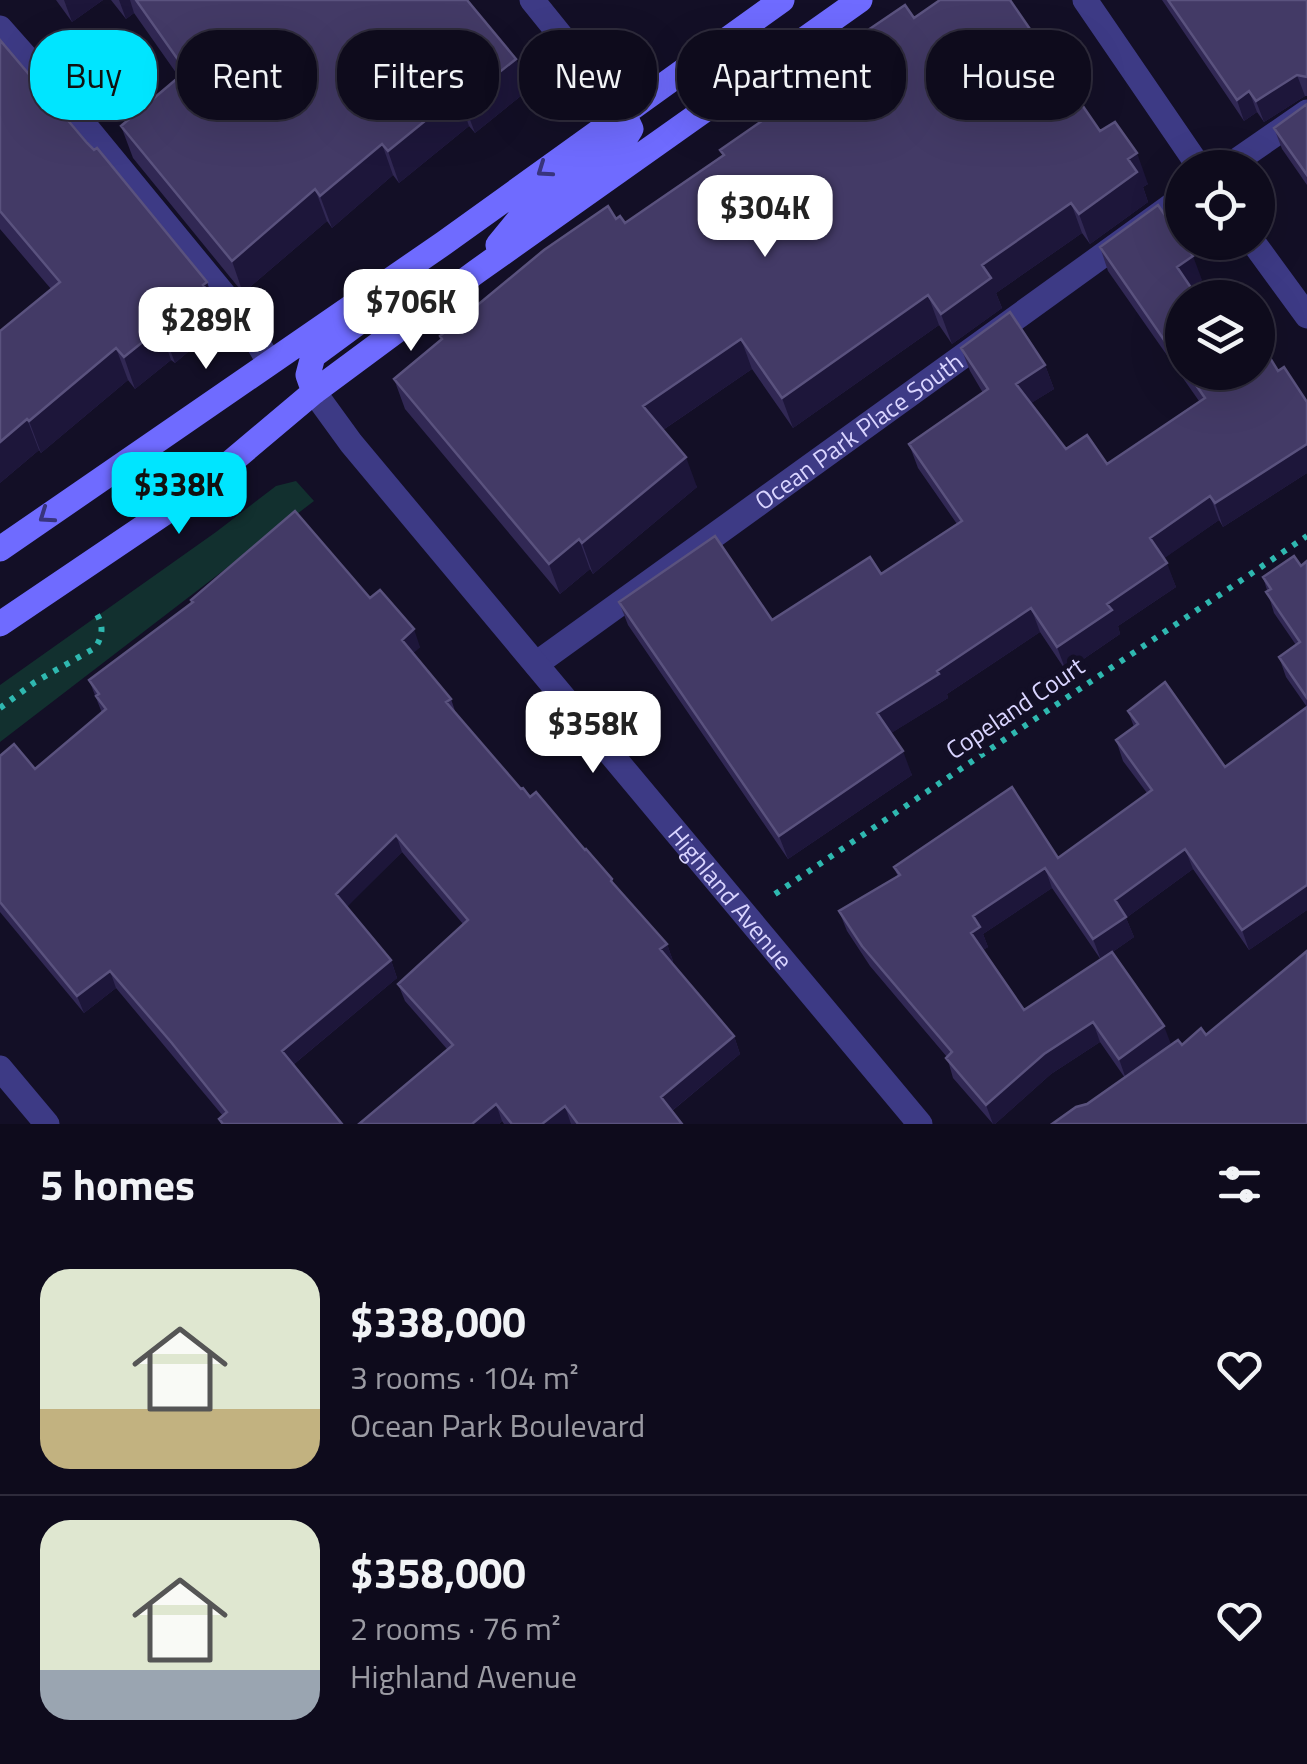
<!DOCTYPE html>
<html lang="en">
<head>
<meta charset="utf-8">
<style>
	:root { --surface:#0e0b1c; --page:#171425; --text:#f1f3f6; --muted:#9b9ba3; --line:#2e2b3b; --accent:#00e5ff }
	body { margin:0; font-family:"Titillium Web",sans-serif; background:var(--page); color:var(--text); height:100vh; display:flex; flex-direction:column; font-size:38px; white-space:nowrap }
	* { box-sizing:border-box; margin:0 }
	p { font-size:32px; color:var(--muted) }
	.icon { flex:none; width:55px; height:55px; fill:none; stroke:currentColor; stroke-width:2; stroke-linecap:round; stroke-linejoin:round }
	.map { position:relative; height:1124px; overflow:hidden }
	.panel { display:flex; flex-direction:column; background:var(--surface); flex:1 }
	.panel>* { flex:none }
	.hud { position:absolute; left:30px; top:30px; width:1248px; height:90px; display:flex; gap:20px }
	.controls { position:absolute; left:1165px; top:150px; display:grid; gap:20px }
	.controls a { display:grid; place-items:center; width:110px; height:110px; border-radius:50%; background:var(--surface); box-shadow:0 10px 40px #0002,0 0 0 2px var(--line); font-size:50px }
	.price { position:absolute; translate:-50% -85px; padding:0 22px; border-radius:20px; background:#fff; color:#222; font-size:32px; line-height:65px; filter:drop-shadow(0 2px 5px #0008) }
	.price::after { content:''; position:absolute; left:50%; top:60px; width:30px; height:22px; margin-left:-15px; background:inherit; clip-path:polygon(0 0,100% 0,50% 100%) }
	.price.on { background:var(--accent); color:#111 }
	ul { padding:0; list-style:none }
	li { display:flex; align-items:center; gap:30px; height:250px; padding:0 40px }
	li+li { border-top:2px solid var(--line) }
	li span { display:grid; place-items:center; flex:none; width:280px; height:200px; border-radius:30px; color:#555 }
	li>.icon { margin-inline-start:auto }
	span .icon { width:120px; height:120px; fill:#fffc; stroke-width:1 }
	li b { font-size:42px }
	h2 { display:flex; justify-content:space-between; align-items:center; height:120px; padding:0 40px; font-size:42px }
	.tag { padding:0 35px; border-radius:40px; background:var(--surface); box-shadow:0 10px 40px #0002,0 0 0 2px var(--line); font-size:35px; line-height:90px }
	.tag.on { background:var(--accent); color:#111 }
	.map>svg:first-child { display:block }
</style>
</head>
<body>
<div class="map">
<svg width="1307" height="1124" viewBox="0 0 1307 1124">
	<rect width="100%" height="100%" fill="#130f26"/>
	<path fill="#12302f" d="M296,481L314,501L0,742V685L216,532L276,486Z"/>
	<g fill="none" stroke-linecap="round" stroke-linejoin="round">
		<path stroke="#2fb8b0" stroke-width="6" stroke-dasharray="5 8" stroke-linecap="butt" d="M0,708L35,682L95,648C103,636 104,625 96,613
			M775,894L1307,536"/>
		<g stroke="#3d3a85" stroke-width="25">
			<path d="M0,28L63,99L244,319L269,362"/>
			<path d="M1226,168L1307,112"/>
			<path id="s1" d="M536,664L1182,198"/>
		</g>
		<g stroke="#3d3a85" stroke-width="25">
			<path d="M532,0L624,114"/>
			<path d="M1085,0L1200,168"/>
			<path d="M1253,242L1307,316"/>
			<path id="s2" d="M314,392L351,443L920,1124"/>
			<path d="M0,1068L47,1124"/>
		</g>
		<path stroke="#6f6bff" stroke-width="25" d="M498,245L525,212L605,158L621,145L631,129L624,114
			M314,392L308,375L313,356L381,306
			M0,549L444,243L782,0
			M0,624L194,493L314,392L476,272L860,0"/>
	</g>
	<path fill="#312854" d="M56,0H103L72,22Z
		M111,0H467L516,59L527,91L475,133L469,126L399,183L393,175L332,228L327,221L243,293L133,158L121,126L179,77L134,13L126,19Z
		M1162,0H1307V96H1305L1264,122L1257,112L1244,121Z
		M914,18L1100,131L1148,184L1143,187L1148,202L1090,244L1082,233L996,293L1002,308L952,344L939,325L793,428L752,369L663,430L697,487L593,574L590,569L560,594L405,409L394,379L616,219L625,223L723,156L720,150L873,44L868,30Z
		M0,40L218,313L217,315L220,325L175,363L171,360L135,389L128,380L41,453L39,450L0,483L51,289L0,229Z
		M1307,104V185L1282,149L1274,128Z
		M1100,247L1202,280L1191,287L1182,298V372H1258L1278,371L1307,402V473L1223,527L1219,520L1164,558L1176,587L1118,626L1120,634L1066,671L1040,632L947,694L948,698L891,733L912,775L788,859L628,625L619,602L772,620L881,574L957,524L918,468L909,444L983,393L970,371L961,348L1045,365L1054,389L1031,403L1066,449L1107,464L1199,401L1108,271Z
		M1307,561V910L1249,950L1193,869L1126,918L1134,937L1101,960L1052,888L983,934L988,947L983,950L1024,1010L1112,952L1171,1045H1182L1206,1035L1307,1124L1087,1104L1125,1078L1100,1042L1051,1074L995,1124H993L953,1078L947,1057L870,966L847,931L839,911L898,877L894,867L1058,858L1147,793L1123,761L1116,740L1134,727L1128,711L1225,767L1307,707L1286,677L1279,657L1296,645L1274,613L1263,577L1301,566Z
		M370,598L420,647L413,653L451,699L456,714L521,789L614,885L667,944L673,961L671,963L734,1036L740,1054L672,1111L682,1124H504L502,1121L499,1124H359L447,1049L405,1001L398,984L463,924L402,852L346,907L391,960L397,978L293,1065L342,1124H221L219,1119L223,1116L116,988L84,1013L0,912V756L35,769L102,713L89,680L192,603L191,600Z"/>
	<path fill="#1d163a" d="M64,0H103L72,22Z
		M119,0H130L134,13L126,19Z
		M516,59L527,91L475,133L463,101Z
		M1297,75L1305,96L1264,122L1256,101Z
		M1249,91L1257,112L1244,121L1237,100Z
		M458,94L469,126L399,183L388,151Z
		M382,144L393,175L332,228L320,196Z
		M1137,153L1148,184L1143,187L1148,202L1090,244L1079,214L1128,159Z
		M315,189L327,221L243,293L232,261Z
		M1071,203L1082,233L996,293L1002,308L952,344L941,314L982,265Z
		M1193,256L1202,280L1185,291L1177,267Z
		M207,282L218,313L217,315L220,325L175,363L163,331Z
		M928,295L939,325L793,428L782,398Z
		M160,328L171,360L135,389L124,357Z
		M741,339L752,369L654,436L643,406Z
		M116,348L128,380L41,453L29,421Z
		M1045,365L1054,389L1025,407L1016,384Z
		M27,419L39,450L0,483V442Z
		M1307,444V473L1223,527L1215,503Z
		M686,457L697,487L593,574L582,543Z
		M1210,496L1219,520L1159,562L1150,538Z
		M579,539L590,569L560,594L549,564Z
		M1167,563L1176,587L1118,626L1120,634L1066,671L1057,647L1107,604Z
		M1031,608L1040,632L947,694L948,698L885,737L877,713Z
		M414,629L420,647L408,658L402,640Z
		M903,751L912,775L788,859L779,836Z
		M396,835L402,852L342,912L336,894Z
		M1185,849L1193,869L1126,918L1134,937L1101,960L1093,939L1115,900Z
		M1045,868L1052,888L983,934L988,947L979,953L971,933L973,916Z
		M1307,885V910L1249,950L1242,930Z
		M667,944L673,961L667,967L660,949Z
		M391,960L397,978L288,1069L282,1051Z
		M110,971L116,988L84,1013L77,996Z
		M1093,1022L1100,1042L1051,1074L995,1124H993L986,1105L1044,1054Z
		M1164,1026L1172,1047L1126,1079L1119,1059Z
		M734,1036L740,1054L668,1114L661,1097Z
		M496,1104L502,1121L499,1124H472Z
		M565,1106L571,1124H542Z"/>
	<path fill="#433a66" stroke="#5a527e" stroke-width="2.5" d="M136,0H467L516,59L463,101L458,94L388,151L382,144L320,196L315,189L232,261L121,126L186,71Z
		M940,0H1010L1100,131L1115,122L1137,153L1128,159L1137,172L1079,214L1071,203L982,265L991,278L941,314L928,295L782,398L741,339L643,406L686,457L582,543L579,539L549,564L394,379L442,339L440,336L544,250L608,206L616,219L620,216L625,223L724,155L720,150L876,42L868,30L905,5L914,18Z
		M1168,0H1307V77L1297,75L1256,101L1249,91L1237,100Z
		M0,40L87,143L94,150L97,148L207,282L203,285L209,293L163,331L160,328L124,357L116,348L29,421L27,419L0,442V331L60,282L0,211Z
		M1307,104V175L1274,128Z
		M1158,205L1193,256L1177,267L1198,298H1182V366L1100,247Z
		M1010,312L1045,365L1016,384L1066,449L1087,435L1107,464L1205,398L1187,372H1258V352L1264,348L1278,371L1284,367L1307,402V444L1215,503L1210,496L1150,538L1167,563L1107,604L1112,610L1057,647L1031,608L937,671L939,674L877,713L903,751L779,836L619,602L715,536L772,620L870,557L881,574L962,521L909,444L988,389L961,348Z
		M295,511L370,598L380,590L414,629L402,640L451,699L446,702L521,789L523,788L530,797L536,792L585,850L586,849L612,879L611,881L667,944L660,949L734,1036L661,1097L682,1124H578L565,1106L542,1124H512L496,1104L472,1124H359L453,1045L398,984L468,920L396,835L336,894L391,960L282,1051L342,1124H223L219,1119L227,1112L171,1042L110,971L77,996L0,902V756L14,744L35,769L106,709L96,696L99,694L89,680L193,602L191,600Z
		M1294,556L1301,566L1307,561V698L1279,657L1300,642L1266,592L1271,589L1263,577Z
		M1165,682L1225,767L1307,707V885L1242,930L1185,849L1115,900L1126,917L1093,939L1045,868L973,916L980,927L971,933L1024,1010L1112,952L1164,1026L1119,1059L1093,1022L1044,1054L986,1105L946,1058L952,1052L862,946L839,911L900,875L894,867L1012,787L1058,858L1152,790L1116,740L1138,724L1128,711Z
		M1307,951V1124H1052L1076,1107L1087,1104L1178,1040L1182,1045L1201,1028L1206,1035Z"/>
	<defs><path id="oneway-chevron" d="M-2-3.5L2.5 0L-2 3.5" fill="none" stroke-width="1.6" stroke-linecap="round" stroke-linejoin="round" transform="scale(2.5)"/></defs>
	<g stroke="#38347d">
		<use href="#oneway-chevron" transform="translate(544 170) rotate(145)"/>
		<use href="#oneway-chevron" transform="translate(46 516) rotate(145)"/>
	</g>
	<g text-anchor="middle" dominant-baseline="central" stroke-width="10" stroke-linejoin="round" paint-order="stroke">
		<g font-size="25" fill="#d9d4ff" stroke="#130f26">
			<text stroke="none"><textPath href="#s1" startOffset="398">Ocean Park Place South</textPath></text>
			<text transform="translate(1015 708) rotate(-34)">Copeland Court</text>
			<text stroke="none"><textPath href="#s2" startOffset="655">Highland Avenue</textPath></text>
		</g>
	</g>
</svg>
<div class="controls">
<a><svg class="icon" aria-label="locate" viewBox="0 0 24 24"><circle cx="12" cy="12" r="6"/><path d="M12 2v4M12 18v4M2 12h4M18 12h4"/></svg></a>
<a><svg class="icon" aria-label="layers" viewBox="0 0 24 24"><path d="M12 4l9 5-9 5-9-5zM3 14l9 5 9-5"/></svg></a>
</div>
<b class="price" style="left:765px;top:260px">$304K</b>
<b class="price" style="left:411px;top:354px">$706K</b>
<b class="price" style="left:206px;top:372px">$289K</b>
<b class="price on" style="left:179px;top:537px">$338K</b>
<b class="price" style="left:593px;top:776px">$358K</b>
<div class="hud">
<a class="tag on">Buy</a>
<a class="tag">Rent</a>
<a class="tag">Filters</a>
<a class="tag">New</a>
<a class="tag">Apartment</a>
<a class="tag">House</a>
</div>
</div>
<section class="panel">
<h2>5 homes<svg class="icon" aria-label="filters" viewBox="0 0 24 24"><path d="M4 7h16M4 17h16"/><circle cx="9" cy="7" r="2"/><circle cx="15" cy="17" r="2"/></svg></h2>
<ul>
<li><span style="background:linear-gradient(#dfe7d0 70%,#c2b280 0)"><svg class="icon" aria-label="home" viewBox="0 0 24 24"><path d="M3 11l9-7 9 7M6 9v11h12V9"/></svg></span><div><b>$338,000</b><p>3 rooms · 104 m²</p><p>Ocean Park Boulevard</p></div><svg class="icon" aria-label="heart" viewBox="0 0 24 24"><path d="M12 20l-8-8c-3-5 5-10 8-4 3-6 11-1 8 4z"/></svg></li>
<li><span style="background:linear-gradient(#dfe7d0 75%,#9aa5b1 0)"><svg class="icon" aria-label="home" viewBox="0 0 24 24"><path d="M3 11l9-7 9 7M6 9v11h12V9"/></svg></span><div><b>$358,000</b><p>2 rooms · 76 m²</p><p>Highland Avenue</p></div><svg class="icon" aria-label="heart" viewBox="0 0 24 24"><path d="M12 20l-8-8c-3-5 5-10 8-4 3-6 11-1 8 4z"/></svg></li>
</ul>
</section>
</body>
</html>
